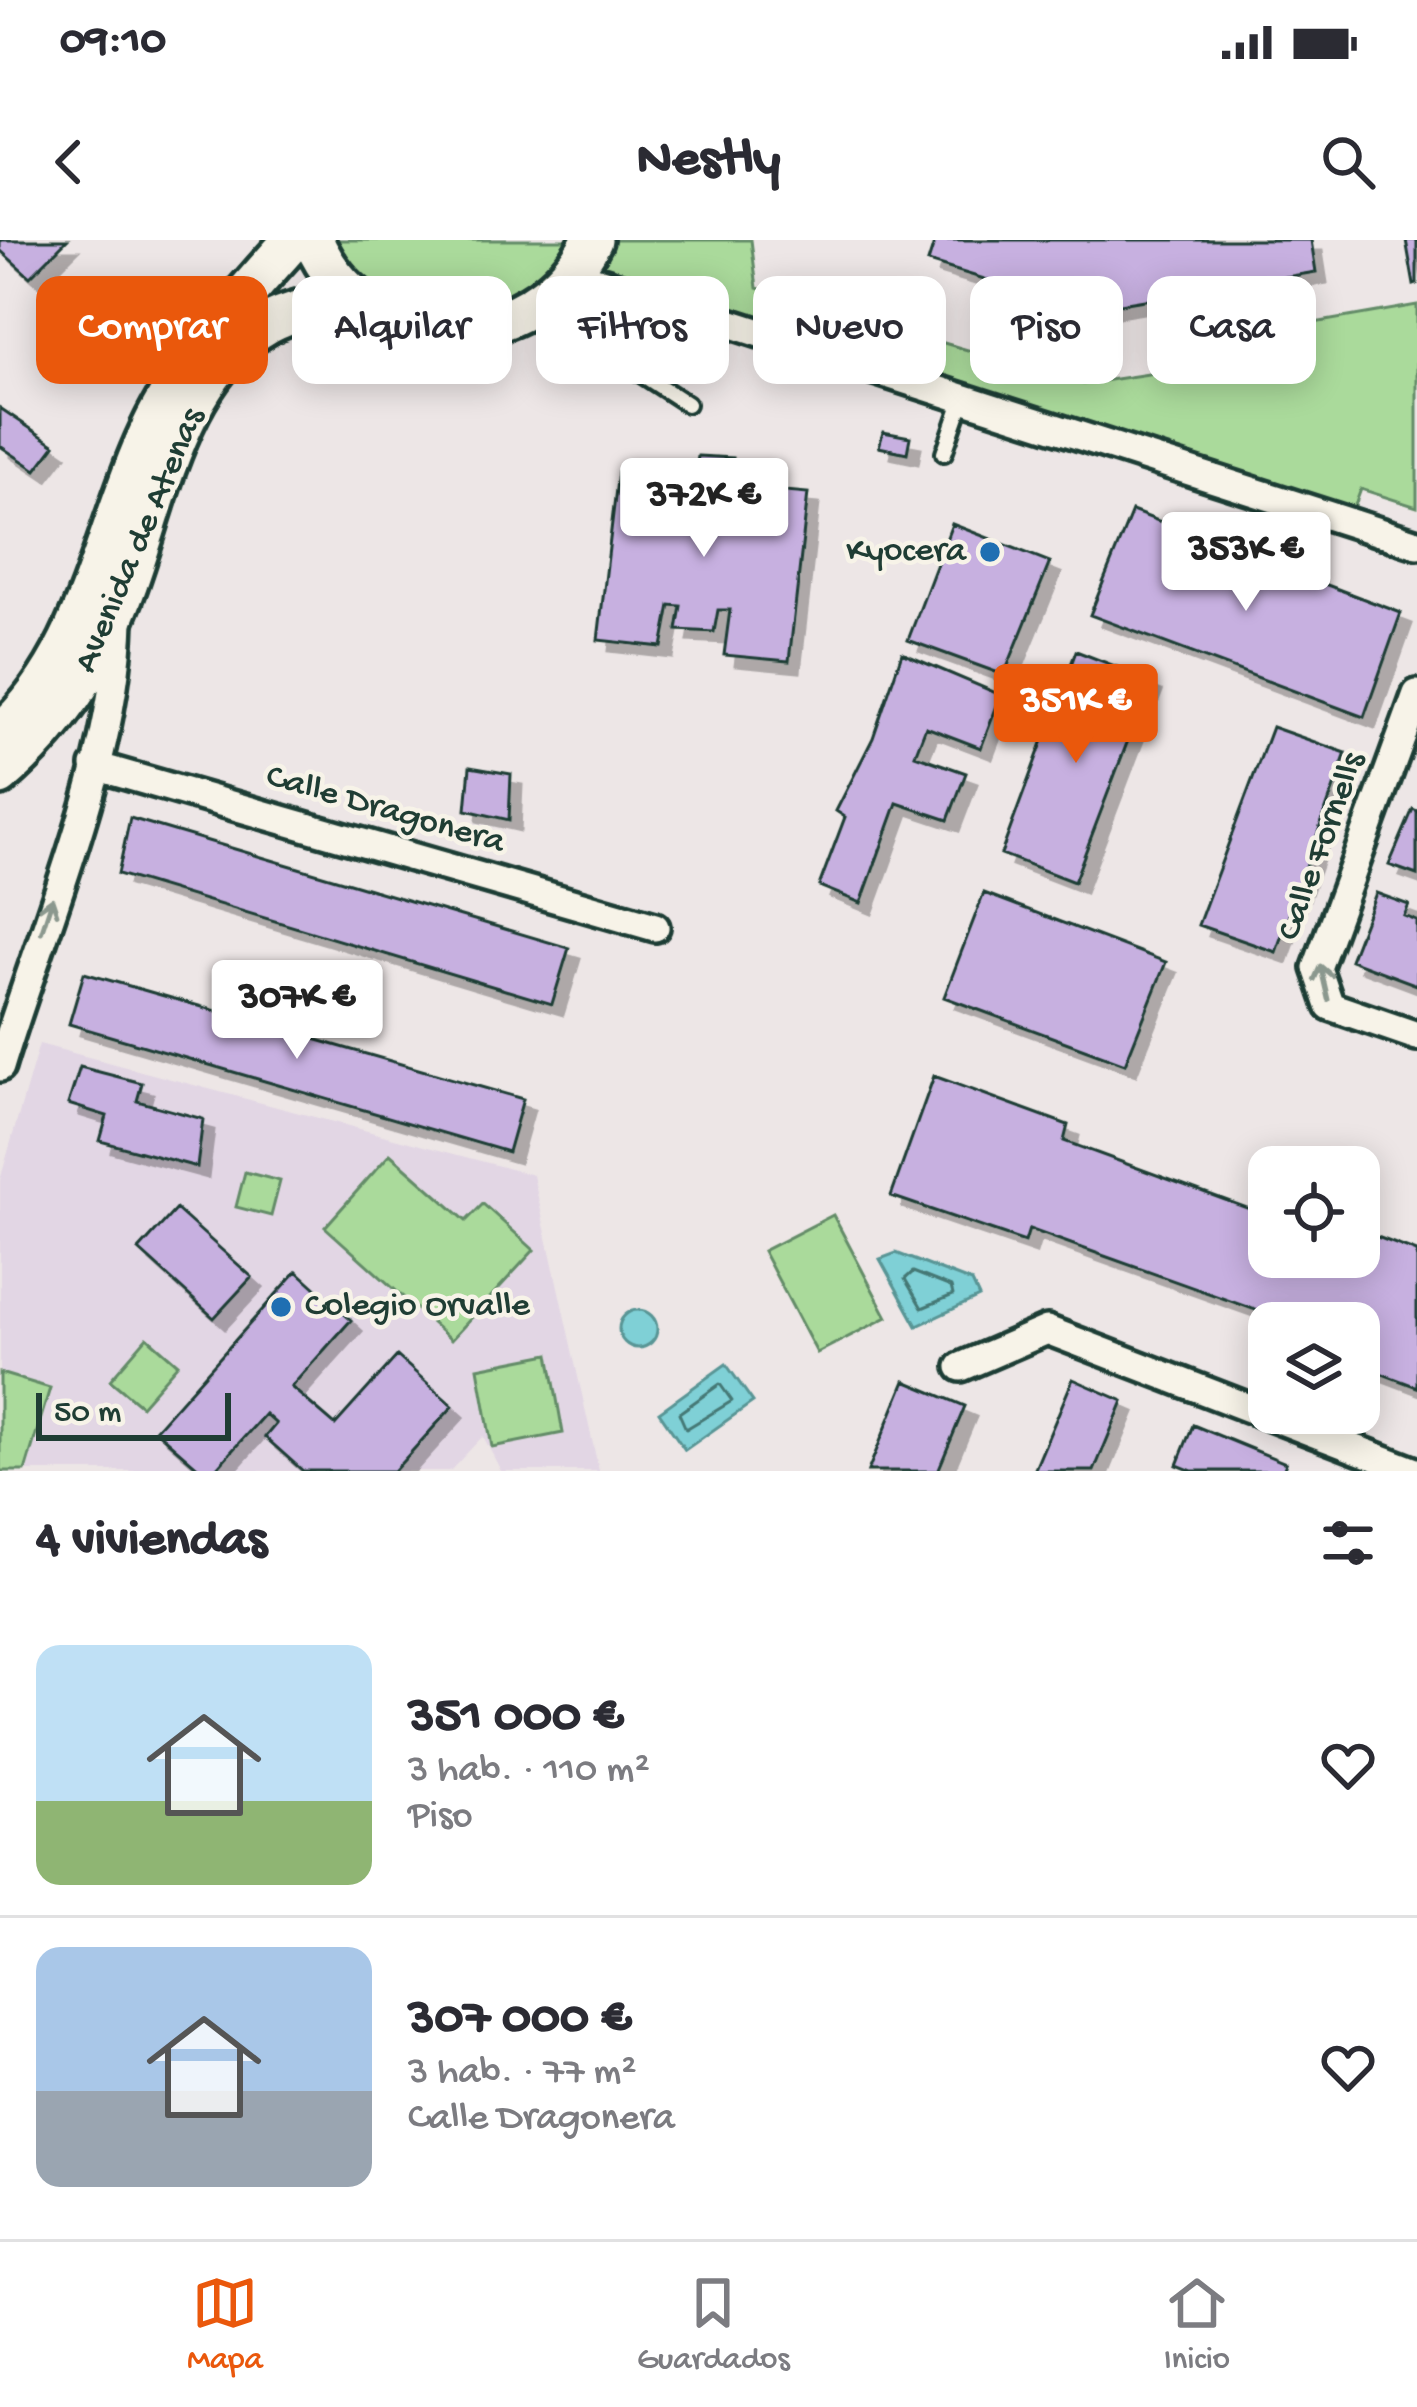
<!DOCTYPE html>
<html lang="es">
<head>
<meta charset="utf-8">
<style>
	:root { --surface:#fff; --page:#f7f7f7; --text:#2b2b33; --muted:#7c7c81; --line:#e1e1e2; --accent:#ea580c }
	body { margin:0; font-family:"Gochi Hand",sans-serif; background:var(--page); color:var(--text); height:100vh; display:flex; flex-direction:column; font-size:45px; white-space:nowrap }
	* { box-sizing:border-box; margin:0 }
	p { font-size:39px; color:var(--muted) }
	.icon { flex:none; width:66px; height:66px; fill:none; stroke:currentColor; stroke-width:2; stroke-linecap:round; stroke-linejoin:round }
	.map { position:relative; height:1231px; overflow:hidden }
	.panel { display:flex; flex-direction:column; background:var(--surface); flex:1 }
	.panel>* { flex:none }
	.top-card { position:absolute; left:36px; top:36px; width:1347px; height:108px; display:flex; gap:24px }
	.controls { position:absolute; left:1248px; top:906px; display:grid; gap:24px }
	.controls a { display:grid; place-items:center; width:132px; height:132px; border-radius:24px; background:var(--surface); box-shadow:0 6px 30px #0003; font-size:60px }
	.scale { position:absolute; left:36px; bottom:30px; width:195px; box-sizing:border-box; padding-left:12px; border:6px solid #1f3d34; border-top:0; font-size:33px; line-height:42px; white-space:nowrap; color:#1f3d34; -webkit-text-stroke:9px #f7f3e8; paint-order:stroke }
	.price { position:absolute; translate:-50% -102px; padding:0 27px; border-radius:12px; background:#fff; color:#222; font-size:39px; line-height:78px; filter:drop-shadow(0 3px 6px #0008) }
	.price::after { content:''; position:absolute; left:50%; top:72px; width:36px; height:27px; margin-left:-18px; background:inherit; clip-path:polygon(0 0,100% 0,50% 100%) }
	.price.active { background:var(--accent); color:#fff }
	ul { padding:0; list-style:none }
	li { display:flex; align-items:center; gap:36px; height:300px; padding:0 36px }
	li+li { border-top:3px solid var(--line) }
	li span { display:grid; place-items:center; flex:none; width:336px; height:240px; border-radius:24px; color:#555 }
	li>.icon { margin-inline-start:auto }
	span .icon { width:144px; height:144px; fill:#fffc; stroke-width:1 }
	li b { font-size:51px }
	h2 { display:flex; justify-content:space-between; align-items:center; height:144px; padding:0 36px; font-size:51px }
	.chip { padding:0 42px; border-radius:24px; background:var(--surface); box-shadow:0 6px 30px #0003; font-size:42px; line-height:108px }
	.chip.active { background:var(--accent); color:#fff }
	.status { display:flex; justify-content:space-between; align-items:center; height:84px; padding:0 60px; background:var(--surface); direction:ltr }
	.status svg { height:33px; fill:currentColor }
	header { display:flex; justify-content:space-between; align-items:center; height:156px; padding:0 36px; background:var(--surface); font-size:54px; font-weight:700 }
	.dock { display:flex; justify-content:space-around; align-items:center; height:168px; border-top:3px solid var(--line); background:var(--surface); font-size:33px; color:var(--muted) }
	.dock a { display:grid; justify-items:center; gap:6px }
	.dock .active { color:var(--accent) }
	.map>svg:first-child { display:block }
</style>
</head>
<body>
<div class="status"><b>09:10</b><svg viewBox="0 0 49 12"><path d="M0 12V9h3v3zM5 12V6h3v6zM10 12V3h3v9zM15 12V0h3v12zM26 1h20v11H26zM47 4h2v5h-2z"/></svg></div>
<header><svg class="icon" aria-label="back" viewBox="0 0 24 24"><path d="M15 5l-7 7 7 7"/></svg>Nestly<svg class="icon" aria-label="search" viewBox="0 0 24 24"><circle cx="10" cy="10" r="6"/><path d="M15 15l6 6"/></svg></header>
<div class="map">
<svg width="1417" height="1231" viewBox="0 0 1417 1231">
	<defs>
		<filter id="shadow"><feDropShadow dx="11" dy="11" stdDeviation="0" flood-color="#0004"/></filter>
	</defs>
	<rect width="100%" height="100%" fill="#ede6e6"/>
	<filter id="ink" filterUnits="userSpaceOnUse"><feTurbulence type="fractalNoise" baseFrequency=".00833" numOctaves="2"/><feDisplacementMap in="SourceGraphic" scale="24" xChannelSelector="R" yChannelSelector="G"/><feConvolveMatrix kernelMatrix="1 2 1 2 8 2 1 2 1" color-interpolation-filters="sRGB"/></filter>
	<g filter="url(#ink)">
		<path fill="#e2d6e4" d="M39,804L533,935L599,1231H501L483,1196L450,1231H0V940Z"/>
		<path fill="#aada9b" stroke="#648c68" stroke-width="3" d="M328,0H576L537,49L446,77L378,56Z
			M611,0H751L757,48L1083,144L1214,124L1211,101L1417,65V267L1361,249L1354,268L1343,266L600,30Z
			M390,914L466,981L483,964L534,1010L451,1100L325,987Z
			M245,932L280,941L271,976L236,967Z
			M833,975L887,1077L817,1113L763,1011Z
			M147,1097L178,1124L141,1166L110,1140Z
			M549,1114L563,1193L492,1207L478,1128Z
			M0,1133L50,1148L25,1231H0Z"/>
		<path fill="#7fd0d6" stroke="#599595" stroke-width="3" d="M896,1013L972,1042L979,1057L917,1086L880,1019Z
			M619 1089a19 19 0 1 1 38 0a19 19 0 1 1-38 0Z
			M726,1124L753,1162L685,1210L659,1172Z"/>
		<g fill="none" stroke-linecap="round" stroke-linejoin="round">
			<path stroke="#457875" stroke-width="3" d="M913,1032L951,1047L953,1055L922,1068L905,1039Z
				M720,1144L732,1161L686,1189L679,1173Z"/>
		</g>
		<path fill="#c7b0e0" stroke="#1f3d34" stroke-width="3" filter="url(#shadow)" d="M0,0H67L30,37L0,10Z
			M935,0H1311L1316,32L1102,67L1100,58L1077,67L928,22Z
			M1406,0H1417V44L1414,45Z
			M0,168L55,205L36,230L0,206Z
			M883,192L910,197L907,213L879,207Z
			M698,216L733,218L731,246L808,253L789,421L724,415L730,370H718L714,392L677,390L681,366L670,365L662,407L598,400L618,232L694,243Z
			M1132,271L1401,373L1364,477L1090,375Z
			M952,284L1050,322L1004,435L908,400Z
			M1076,411L1151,440L1074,642L1001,614Z
			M902,413L1001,455L981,508L926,487L915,515L966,533L948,580L897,563L861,663L819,646L845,577L836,571L873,498Z
			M1272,487L1346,513L1276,712L1198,685Z
			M470,527L511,534L509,580L466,570Z
			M1413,569L1417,571V635L1389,625Z
			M130,578L569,708L552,764L118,634Z
			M984,653L1166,722L1125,824L944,757Z
			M1376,653L1409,665L1404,676L1417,681V745L1350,720Z
			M84,733L523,859L508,912L69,784Z
			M80,827L142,843L137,861L203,879L197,927L100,901L107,876L68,864Z
			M934,836L1068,885L1064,901L1269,976V1017H1359V990L1417,1012V1147L1359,1125V1083H1292L1029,989L1025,1002L891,956Z
			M176,969L252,1037L214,1078L139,1010Z
			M297,1031L351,1080L291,1147L335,1185L397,1116L453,1166L394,1231H303L265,1197L276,1184L265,1174L214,1231H202L155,1190Z
			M1073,1139L1123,1161L1094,1231H1034Z
			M905,1141L965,1166L938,1231H868Z
			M1193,1185L1286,1223L1283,1231H1192L1177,1225Z"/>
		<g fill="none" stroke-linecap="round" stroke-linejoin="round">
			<defs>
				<path id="service" d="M537,66L687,164
					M944,213L963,158"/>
				<path id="minor" d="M573,33L1417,304
					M1417,454L1317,728L1330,766L1417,796
					M95,526L655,687
					M0,827C42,688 116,523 119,380
					M961,1127L1047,1090L1413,1231"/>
				<path id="secondary" d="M313,0C366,124 535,114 592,0
					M0,494C88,418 103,290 150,191C185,117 239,61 293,0
					M0,535C56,487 93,432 120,363C157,272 174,136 268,83C295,68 328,65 357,59"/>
			</defs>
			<use href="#service" stroke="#1f3d34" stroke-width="22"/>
			<use href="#minor" stroke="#1f3d34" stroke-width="36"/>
			<use href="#secondary" stroke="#1f3d34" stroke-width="48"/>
			<use href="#service" stroke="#f7f3e8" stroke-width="14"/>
			<use href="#minor" stroke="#f7f3e8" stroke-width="27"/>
			<use href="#secondary" stroke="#f7f3e8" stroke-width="39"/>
		</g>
		<defs><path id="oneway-shaft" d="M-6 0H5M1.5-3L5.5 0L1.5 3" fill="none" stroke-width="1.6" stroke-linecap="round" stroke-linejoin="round" transform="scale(3)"/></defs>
		<g stroke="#8b988e">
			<use href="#oneway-shaft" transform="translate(47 675) rotate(-72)"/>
			<use href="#oneway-shaft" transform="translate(1324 742) rotate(-103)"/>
		</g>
	</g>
	<g fill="#1f6fb2" stroke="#f7f3e8" stroke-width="4.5">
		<circle cx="990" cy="312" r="12"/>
		<circle cx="281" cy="1067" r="12"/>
	</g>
	<g text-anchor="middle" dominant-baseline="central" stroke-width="9" stroke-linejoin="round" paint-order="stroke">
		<g font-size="36" fill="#1f3d34" stroke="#f7f3e8">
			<text transform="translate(141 301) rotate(-67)">Avenida de Atenas</text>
			<text transform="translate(385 571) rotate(16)">Calle Dragonera</text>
			<text transform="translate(1323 607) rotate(-70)">Calle Fornells</text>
		</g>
		<g font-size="36" fill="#1f3d34" stroke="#f7f3e8" text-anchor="end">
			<text x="966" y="312">Kyocera</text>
			<text x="305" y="1067" text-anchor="start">Colegio Orvalle</text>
		</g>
	</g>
</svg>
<div class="controls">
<a><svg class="icon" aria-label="locate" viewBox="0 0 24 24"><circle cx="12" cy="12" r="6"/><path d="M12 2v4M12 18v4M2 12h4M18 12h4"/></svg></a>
<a><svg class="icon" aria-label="layers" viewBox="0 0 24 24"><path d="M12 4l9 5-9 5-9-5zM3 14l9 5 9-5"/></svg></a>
</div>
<div class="scale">50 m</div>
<b class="price" style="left:704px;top:320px">372K €</b>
<b class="price" style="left:1246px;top:374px">353K €</b>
<b class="price active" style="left:1076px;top:526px">351K €</b>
<b class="price" style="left:297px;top:822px">307K €</b>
<div class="top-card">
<a class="chip active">Comprar</a>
<a class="chip">Alquilar</a>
<a class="chip">Filtros</a>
<a class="chip">Nuevo</a>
<a class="chip">Piso</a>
<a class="chip">Casa</a>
</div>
</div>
<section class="panel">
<h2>4 viviendas<svg class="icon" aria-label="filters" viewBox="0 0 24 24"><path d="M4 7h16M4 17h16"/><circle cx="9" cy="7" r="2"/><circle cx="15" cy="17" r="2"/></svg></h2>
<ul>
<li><span style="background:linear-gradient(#bfe0f5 65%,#8fb573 0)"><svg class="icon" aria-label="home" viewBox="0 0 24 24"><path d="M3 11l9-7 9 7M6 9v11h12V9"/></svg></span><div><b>351 000 €</b><p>3 hab. · 110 m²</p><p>Piso</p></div><svg class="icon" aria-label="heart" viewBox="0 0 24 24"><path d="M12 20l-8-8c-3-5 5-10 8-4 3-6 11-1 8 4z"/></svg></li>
<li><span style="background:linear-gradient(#a9c7e8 60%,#9aa5b1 0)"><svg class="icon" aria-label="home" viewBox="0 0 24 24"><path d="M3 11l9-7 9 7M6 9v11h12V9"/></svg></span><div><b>307 000 €</b><p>3 hab. · 77 m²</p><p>Calle Dragonera</p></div><svg class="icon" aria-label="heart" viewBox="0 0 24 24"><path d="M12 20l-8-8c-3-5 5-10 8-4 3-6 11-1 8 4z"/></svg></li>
</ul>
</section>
<nav class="dock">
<a class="active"><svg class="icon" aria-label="map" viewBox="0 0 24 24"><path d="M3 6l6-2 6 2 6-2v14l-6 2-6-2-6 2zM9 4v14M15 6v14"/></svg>Mapa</a>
<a><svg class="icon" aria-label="saved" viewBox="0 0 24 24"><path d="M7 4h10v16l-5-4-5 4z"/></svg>Guardados</a>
<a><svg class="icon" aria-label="home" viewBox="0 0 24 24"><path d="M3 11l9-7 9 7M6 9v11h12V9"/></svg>Inicio</a>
</nav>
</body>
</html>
